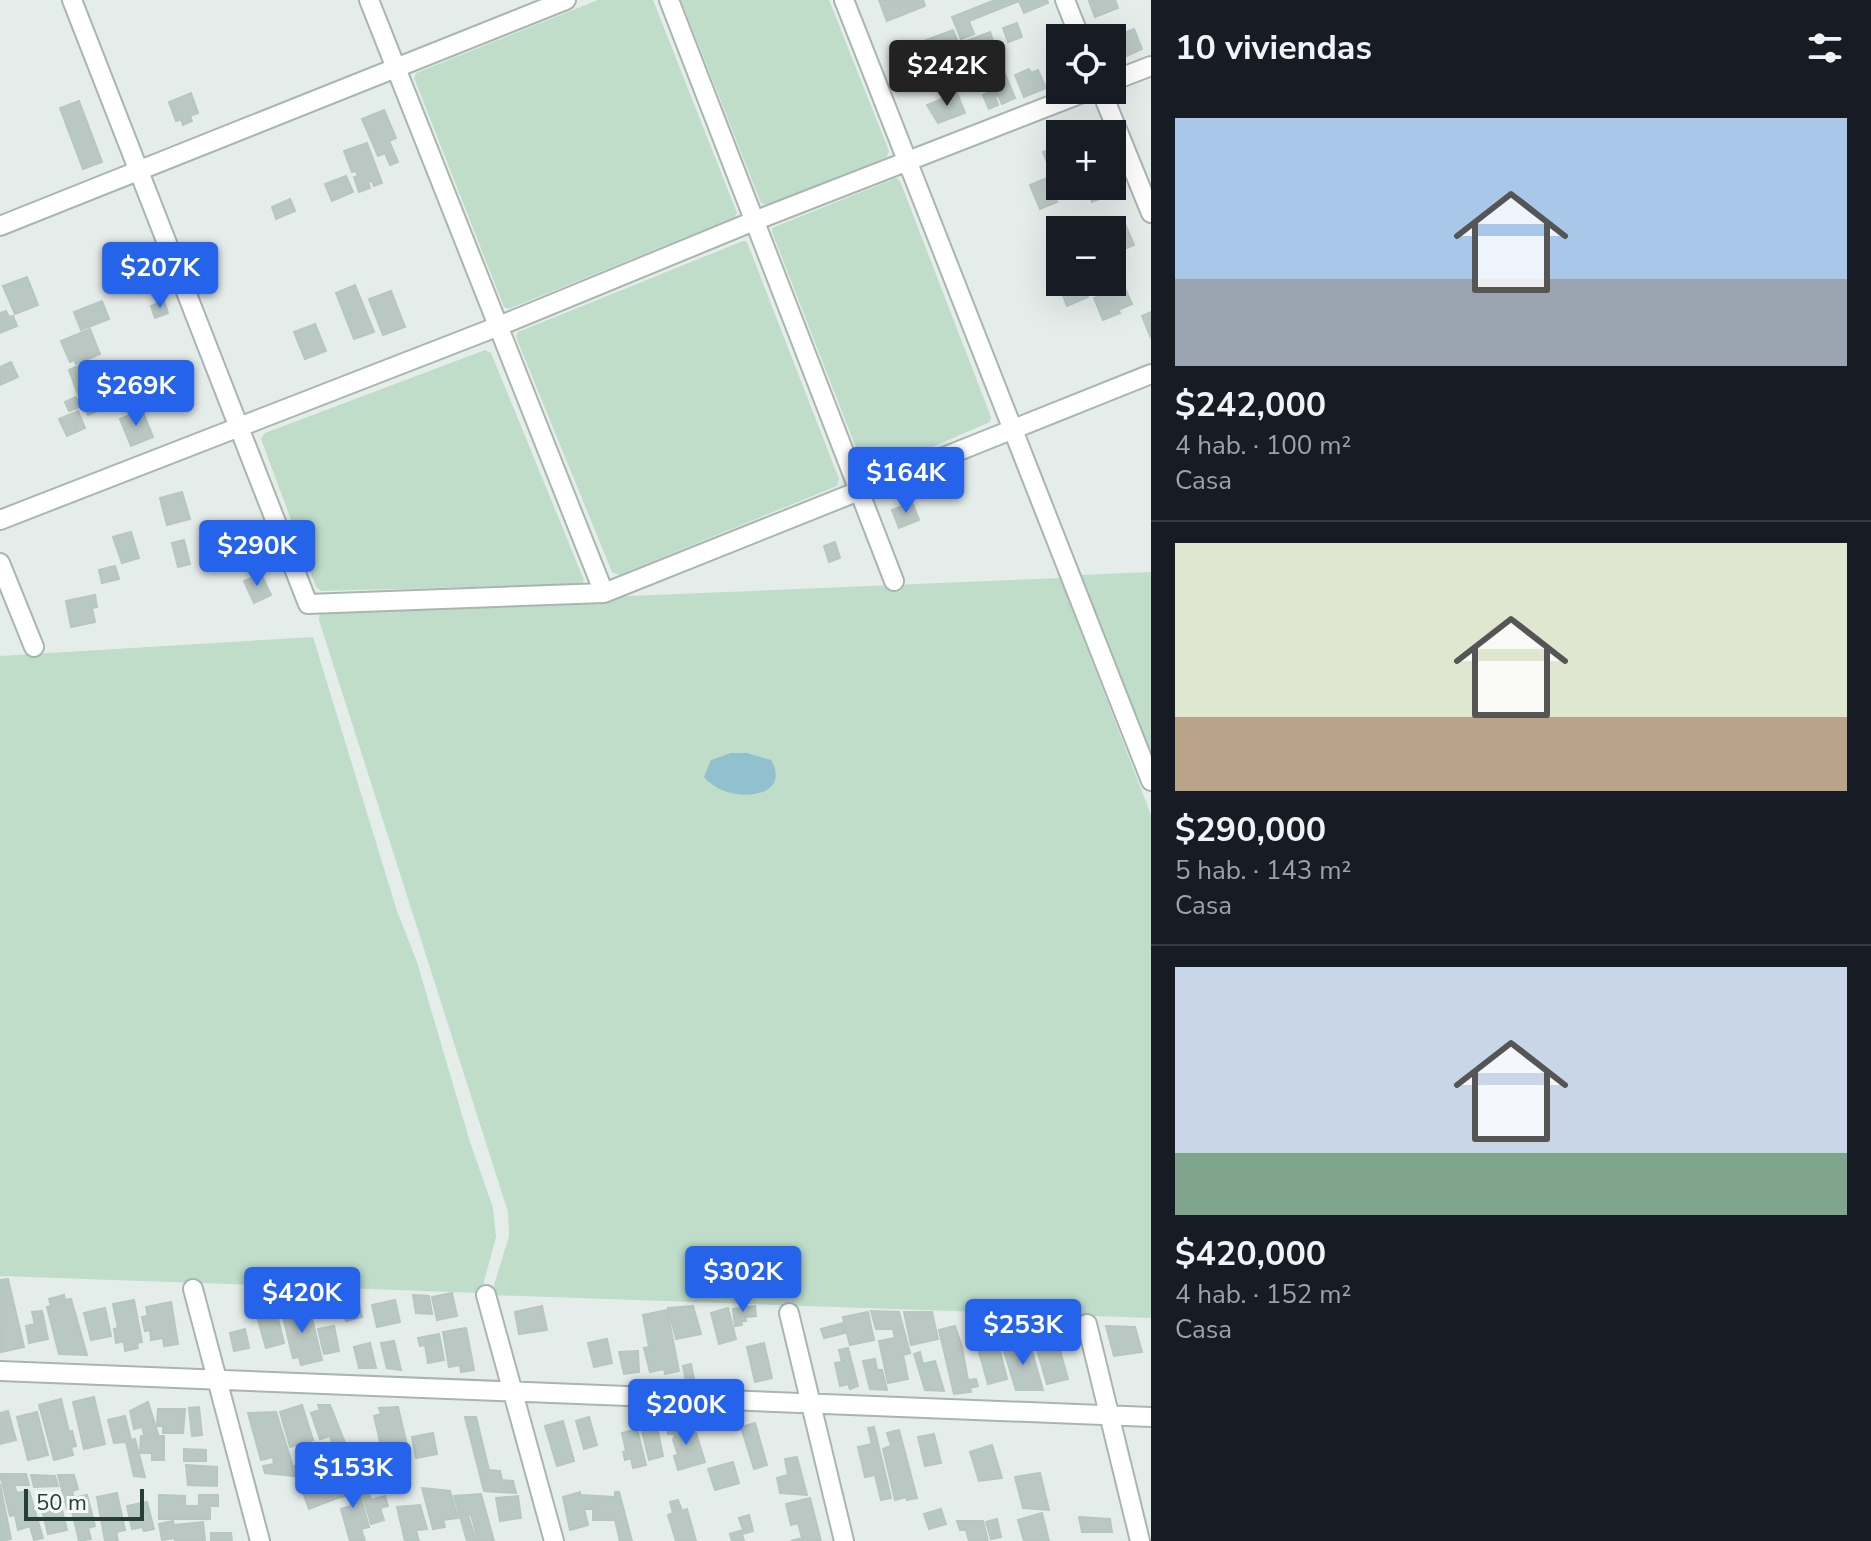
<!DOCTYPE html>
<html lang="es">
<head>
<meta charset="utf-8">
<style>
	:root { --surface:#171b24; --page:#20242c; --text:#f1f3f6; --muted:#9ea1a6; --line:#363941; --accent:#2563eb }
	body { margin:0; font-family:"Nunito Sans",sans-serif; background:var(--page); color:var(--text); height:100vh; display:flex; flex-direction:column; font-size:30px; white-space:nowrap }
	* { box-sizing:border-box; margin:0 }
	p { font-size:26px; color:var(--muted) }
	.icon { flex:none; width:44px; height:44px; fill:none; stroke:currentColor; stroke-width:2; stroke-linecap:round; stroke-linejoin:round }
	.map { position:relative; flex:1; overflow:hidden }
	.panel { display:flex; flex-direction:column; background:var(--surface); width:720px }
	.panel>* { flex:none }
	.tools { position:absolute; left:1046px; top:24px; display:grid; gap:16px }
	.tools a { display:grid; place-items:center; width:80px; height:80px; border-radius:0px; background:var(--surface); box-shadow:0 8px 32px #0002; font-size:40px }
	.scale { position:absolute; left:24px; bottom:20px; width:120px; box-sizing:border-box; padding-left:8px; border:4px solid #253e38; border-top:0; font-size:22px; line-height:28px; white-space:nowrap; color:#253e38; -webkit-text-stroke:6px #f5faf8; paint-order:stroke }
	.price { position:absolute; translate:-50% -68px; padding:0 18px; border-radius:8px; background:var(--accent); color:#fff; font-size:26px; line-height:52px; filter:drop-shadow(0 2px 4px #0008) }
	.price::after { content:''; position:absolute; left:50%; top:48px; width:24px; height:18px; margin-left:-12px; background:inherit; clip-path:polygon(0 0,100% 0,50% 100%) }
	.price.active { background:#222; color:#fff }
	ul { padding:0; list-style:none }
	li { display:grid; align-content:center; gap:16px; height:424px; padding:0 24px }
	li+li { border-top:2px solid var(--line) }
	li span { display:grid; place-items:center; height:248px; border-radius:0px; color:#555 }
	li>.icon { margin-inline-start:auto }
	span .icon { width:144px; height:144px; fill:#fffc; stroke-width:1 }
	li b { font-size:34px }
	h2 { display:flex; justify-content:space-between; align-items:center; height:96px; padding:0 24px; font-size:34px }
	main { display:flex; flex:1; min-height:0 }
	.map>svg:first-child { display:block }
</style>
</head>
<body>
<main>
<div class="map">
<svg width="1151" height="1541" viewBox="0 0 1151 1541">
	<rect width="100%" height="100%" fill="#e5edea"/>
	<path fill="#bfddc9" d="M598,0H653L737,213L735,217L509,309L504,307L414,78L416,73Z
		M681,0H829L889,151L887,157L768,205L761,203Z
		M896,178L900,181L991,417L990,422L869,474L865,471L772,232V228Z
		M743,241L747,242L839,479L837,486L619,575L612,572L516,337L518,332Z
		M485,350L491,353L584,580L582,584L321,591L316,587L261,439L265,433Z
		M1151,572V752L1081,575Z
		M1060,578L1151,815V1318L491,1295L509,1236L508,1212L319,620L320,609Z
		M313,637L397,911L417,962L470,1142L493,1208L496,1237L481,1293L0,1276V656Z"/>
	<path fill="#91c1ce" d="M731,753H747L771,760C794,799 728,806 704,777L711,760Z"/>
	<path fill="#bac8c3" stroke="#b7c6c1" stroke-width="2" d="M879,0H923L925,6L887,21Z
		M995,0H1047L1048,3L1024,13L1019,1L969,21L974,34L961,39L952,17Z
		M1115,0L1118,8L1095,17L1089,1Z
		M1017,23L1022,37L1008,42L1003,28Z
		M1134,29L1142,49L1113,62L1112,47L1116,46L1112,38Z
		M953,30L963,55L951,60L945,46L926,54L921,42Z
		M990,32L996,49L979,55L983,67L999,60L1015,98L1002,104L998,95L995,96L998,105L989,109L983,95L988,93L978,70L973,72L961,43Z
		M954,62L957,70L944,75L946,82L929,89L923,73Z
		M1029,69L1031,73L1038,70L1046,88L1024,97L1015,75Z
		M191,93L198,113L190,116L192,121L183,125L181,119L176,121L169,102Z
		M957,93L965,113L938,123L927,105Z
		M79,101L102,162L83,169L60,108Z
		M384,110L396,138L389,141L398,162L390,165L385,153L378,156L362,119Z
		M367,143L382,183L374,186L372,181L368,182L370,188L359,192L354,177L358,176L356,171L352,172L344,151Z
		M1060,146V180L1055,183L1043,152Z
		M346,176L353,192L332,201L325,184Z
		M1047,178L1057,202L1040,209L1030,185Z
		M1086,186H1107L1111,194L1092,202Z
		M290,199L295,211L276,219L272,207Z
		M1125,224L1134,245L1112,254V230Z
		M27,277L38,305L15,314L3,286Z
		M1060,279V282H1086L1083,283L1088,297L1067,306L1057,280Z
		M355,285L374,332L354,339L336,293Z
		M1124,286L1132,304L1118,310L1120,313L1103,320L1094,298Z
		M391,291L405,327L383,335L369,299Z
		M102,301L109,319L81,330L74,312Z
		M164,301L168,313L155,318L151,306Z
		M6,311L9,317L13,316L17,326L0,333V313Z
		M1151,312V338L1142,316Z
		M315,324L326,351L305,359L294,332Z
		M90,329L100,354L76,364L74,360L70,362L61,341Z
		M11,362L18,377L0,385V367Z
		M80,365L83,373L80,374L86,390L78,394L69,370Z
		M157,367L164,386L158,388L155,379L137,386L133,376Z
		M103,387L109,399L105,401L107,407L88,415L80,397Z
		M76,397L80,407L69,411L65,402Z
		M142,410L153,437L131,446L120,419Z
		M78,411L85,428L67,436L59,419Z
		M182,492L190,519L167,525L160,498Z
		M912,502L919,520L899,528L892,510Z
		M131,532L139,558L122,563L113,537Z
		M184,540L190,564L178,567L172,543Z
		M835,542L840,558L829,562L824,546Z
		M115,566L119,579L102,583L99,570Z
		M261,574L271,595L254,603L244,581Z
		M95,595L97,607L92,608L95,622L71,627L66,601Z
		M8,1279L24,1347L1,1352L0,1280Z
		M288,1287H304V1295H288Z
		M345,1289L347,1294L356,1291L362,1317L346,1321L339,1291Z
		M452,1293L457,1316L437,1320L432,1297Z
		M64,1295L65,1300L71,1299L87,1355L59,1354L47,1307L51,1306L49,1299Z
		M413,1295L429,1296L432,1314L416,1313Z
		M134,1300L142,1342L137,1343L138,1348L125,1351L124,1341L116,1343L114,1329L118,1328L113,1304Z
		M395,1300L400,1322L377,1327L372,1305Z
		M171,1302L178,1344L164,1346L163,1338L151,1340L150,1330L145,1331L142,1317L148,1316L146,1307Z
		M309,1306L322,1360L301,1365L299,1357L293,1358L282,1313Z
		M542,1306L547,1330L519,1334L515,1312Z
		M693,1306L701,1334L676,1339L668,1308Z
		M755,1306L756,1316L745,1317L746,1321H741L742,1325L735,1326L733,1309Z
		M105,1308L111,1336L91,1340L84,1313Z
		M728,1308L736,1339L719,1344L711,1313Z
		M667,1310L679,1371L665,1374L664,1369L650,1372L644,1348L649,1347L643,1315Z
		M42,1311L48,1339L29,1343L26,1326L35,1324L32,1312Z
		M871,1311L899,1312L910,1353L903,1355L908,1379L888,1383L879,1341L895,1338L893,1329H876Z
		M868,1312L874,1340L850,1345L843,1317Z
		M904,1312H932L938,1339L911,1345Z
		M277,1315L284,1343L266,1348L258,1320Z
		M843,1323L845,1333L824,1338L821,1329Z
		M334,1326L339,1351L324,1354L318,1329Z
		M955,1326L962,1347L968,1380L976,1379L978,1386L970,1388L971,1392L954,1394L939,1330Z
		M1106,1326L1135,1327L1142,1352L1114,1356Z
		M466,1328L474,1370L461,1372L460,1365L449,1367L443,1332Z
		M245,1329L249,1348L234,1351L230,1333Z
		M439,1334L444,1360L428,1363L425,1345L420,1346L418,1338Z
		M607,1339L612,1363L594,1367L588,1343Z
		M1057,1340L1068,1379L1047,1384L1036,1346Z
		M394,1341L401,1370L387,1368L381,1343Z
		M1029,1341L1043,1390H1016L1003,1348Z
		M370,1343L376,1368H359L354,1347Z
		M764,1343L772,1378L755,1382L747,1347Z
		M999,1347L1007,1379L988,1384L979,1352Z
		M848,1348L858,1386L850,1389L848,1384L840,1386L835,1363L842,1362L839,1350Z
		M638,1351L639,1372L624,1374L619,1352Z
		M920,1352L923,1364L935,1361L944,1391L925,1390L914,1354Z
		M875,1359L877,1370H882L887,1390L870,1389L863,1361Z
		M691,1364L694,1379L686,1381L683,1366Z
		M94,1397L105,1444L84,1449L73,1402Z
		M61,1399L69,1432L72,1431L76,1446L71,1447L73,1455L54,1460L39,1405Z
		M148,1402L158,1434H144L142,1427L134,1429L130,1411Z
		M302,1405L313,1440L290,1447L280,1412Z
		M318,1405H330L347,1448L335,1452L330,1436L320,1439L311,1413L320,1410Z
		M199,1407L202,1435L192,1436L189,1408Z
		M398,1407L407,1445L382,1450L374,1416L381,1414L379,1408Z
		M158,1409H185L183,1433H163V1426H157Z
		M8,1411L16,1440L0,1444V1413Z
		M37,1412L48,1455L28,1460L17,1417Z
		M276,1412L291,1460L295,1476L265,1473L263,1466L274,1464L273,1457L261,1460L248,1413Z
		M125,1416L131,1440L135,1439L145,1477L134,1476L126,1442L114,1443L108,1420Z
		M465,1417H476L489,1470L500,1471L502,1480L513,1481L516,1493L484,1491Z
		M589,1417L597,1445L584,1449L576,1421Z
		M563,1421L574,1461L557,1466L545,1426Z
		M668,1423H683V1437L696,1433L705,1462L678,1470L674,1456L678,1455L673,1440L675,1434H668Z
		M755,1423L767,1465L754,1469L741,1427Z
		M657,1427L663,1456L649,1460L642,1431Z
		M874,1427L891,1498L881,1500L875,1475L865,1477L858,1447L872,1444L868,1428Z
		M637,1429L646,1465L633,1468L631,1458L625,1460L623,1452L626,1451L622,1433Z
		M899,1430L917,1498L907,1500L906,1497L895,1500L883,1449L891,1446L887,1433Z
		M433,1433L437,1454L416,1458L412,1437Z
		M934,1434L941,1463L925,1466L918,1437Z
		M141,1436H164V1460H152V1453H140Z
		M992,1445L1002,1478L979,1481L970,1452Z
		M184,1449L206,1450V1461H184Z
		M369,1454L373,1469L358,1473L354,1458Z
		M797,1457L807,1495L780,1493L777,1478L788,1475L785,1459Z
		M733,1462L739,1483L715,1490L708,1469Z
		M186,1465L217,1467V1486L188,1485Z
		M294,1466L324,1468L327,1479L298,1476Z
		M1040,1473L1049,1510L1023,1508L1015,1477Z
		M0,1474H26L29,1485H14L17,1493L29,1491L43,1538L34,1540L30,1526L18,1530L15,1515L10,1516Z
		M31,1475L55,1476L58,1486L34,1487Z
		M58,1475H74L78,1489L72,1491L74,1498L87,1495L95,1526L88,1528L91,1539L79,1541L71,1507L67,1509Z
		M298,1479H327L335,1499L309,1509Z
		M332,1481L357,1482L369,1527L361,1529L365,1541H350L341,1509L351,1506L349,1495L337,1498Z
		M0,1484L11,1539L2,1541H0Z
		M422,1488L450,1491L458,1518L443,1520L445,1527L433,1529Z
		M580,1492V1495L615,1497V1492H619L632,1541H620L615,1520H593V1509H584L588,1525L570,1530L563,1497Z
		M117,1493L125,1530L116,1532L118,1541H105L97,1497Z
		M369,1493L371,1500L385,1496L388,1506L380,1508L384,1520L371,1524L363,1495Z
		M481,1494L494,1541H478L471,1514L468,1515L476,1541H467L454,1496Z
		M159,1495L185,1496V1506H199V1495H218V1506H210V1519H159Z
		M518,1496L521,1518L500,1521L496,1498Z
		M810,1498L821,1541H791L802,1538L798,1523L791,1525L786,1504Z
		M678,1500L682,1511L687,1509L696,1541H676L668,1515L673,1513L670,1502Z
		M60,1502L67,1530L48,1534L41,1506Z
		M147,1502L154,1529L144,1531L142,1527L132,1529L127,1506Z
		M420,1505L427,1529L416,1530L419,1541H405L397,1507Z
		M941,1509L946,1524L929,1529L924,1514Z
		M1042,1513L1049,1541H1024L1018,1520Z
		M749,1515L753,1531L742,1534L744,1541H732L730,1534L743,1530L739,1518Z
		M1079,1517L1110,1519L1112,1532H1082Z
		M997,1519L1001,1537L991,1539L986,1522Z
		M173,1521L174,1525L203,1522L205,1541H175V1538L162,1540L159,1524Z
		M957,1521H983L988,1541H969L966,1530H960Z
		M211,1533H231L232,1541H211Z"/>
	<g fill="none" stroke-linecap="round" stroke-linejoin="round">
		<defs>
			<path id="minor" d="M72,0L308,604L604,593L1151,374
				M369,0L604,593
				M669,0L894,581
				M844,0L1151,781
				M1065,0L1080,38
				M1112,81L1151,66
				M1101,90L1151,213
				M0,226L566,0
				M0,520L499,326L754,221L1090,90
				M0,563L34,647
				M193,1289L260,1541
				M486,1295L554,1541
				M789,1313L844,1541
				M1087,1324L1140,1541
				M0,1371L1151,1417"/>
		</defs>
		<use href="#minor" stroke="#a8b5b1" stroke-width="22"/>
		<use href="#minor" stroke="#fff" stroke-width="18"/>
	</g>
</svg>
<div class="tools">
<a><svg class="icon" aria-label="locate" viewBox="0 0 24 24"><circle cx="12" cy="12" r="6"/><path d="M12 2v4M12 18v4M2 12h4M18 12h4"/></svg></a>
<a>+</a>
<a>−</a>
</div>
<div class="scale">50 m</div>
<b class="price active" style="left:947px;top:108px">$242K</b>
<b class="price" style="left:160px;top:310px">$207K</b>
<b class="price" style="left:136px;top:428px">$269K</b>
<b class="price" style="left:906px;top:515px">$164K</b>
<b class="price" style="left:257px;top:588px">$290K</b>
<b class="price" style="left:743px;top:1314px">$302K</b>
<b class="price" style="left:302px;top:1335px">$420K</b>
<b class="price" style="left:1023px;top:1367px">$253K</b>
<b class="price" style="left:686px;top:1447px">$200K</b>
<b class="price" style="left:353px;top:1510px">$153K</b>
</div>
<section class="panel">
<h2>10 viviendas<svg class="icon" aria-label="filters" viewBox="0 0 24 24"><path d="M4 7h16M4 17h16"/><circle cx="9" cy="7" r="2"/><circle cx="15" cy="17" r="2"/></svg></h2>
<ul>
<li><span style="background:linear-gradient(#a9c7e8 65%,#9aa5b1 0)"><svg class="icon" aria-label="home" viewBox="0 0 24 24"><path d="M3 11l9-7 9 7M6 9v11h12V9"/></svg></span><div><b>$242,000</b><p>4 hab. · 100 m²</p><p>Casa</p></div></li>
<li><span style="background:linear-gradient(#dfe7d0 70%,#b9a48a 0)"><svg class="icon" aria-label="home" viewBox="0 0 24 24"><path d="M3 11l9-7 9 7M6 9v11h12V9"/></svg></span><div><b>$290,000</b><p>5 hab. · 143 m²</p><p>Casa</p></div></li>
<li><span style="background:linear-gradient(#c9d6e8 75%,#7fa58c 0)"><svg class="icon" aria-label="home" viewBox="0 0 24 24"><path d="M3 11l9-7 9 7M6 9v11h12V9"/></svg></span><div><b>$420,000</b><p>4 hab. · 152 m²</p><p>Casa</p></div></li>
</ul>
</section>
</main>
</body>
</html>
